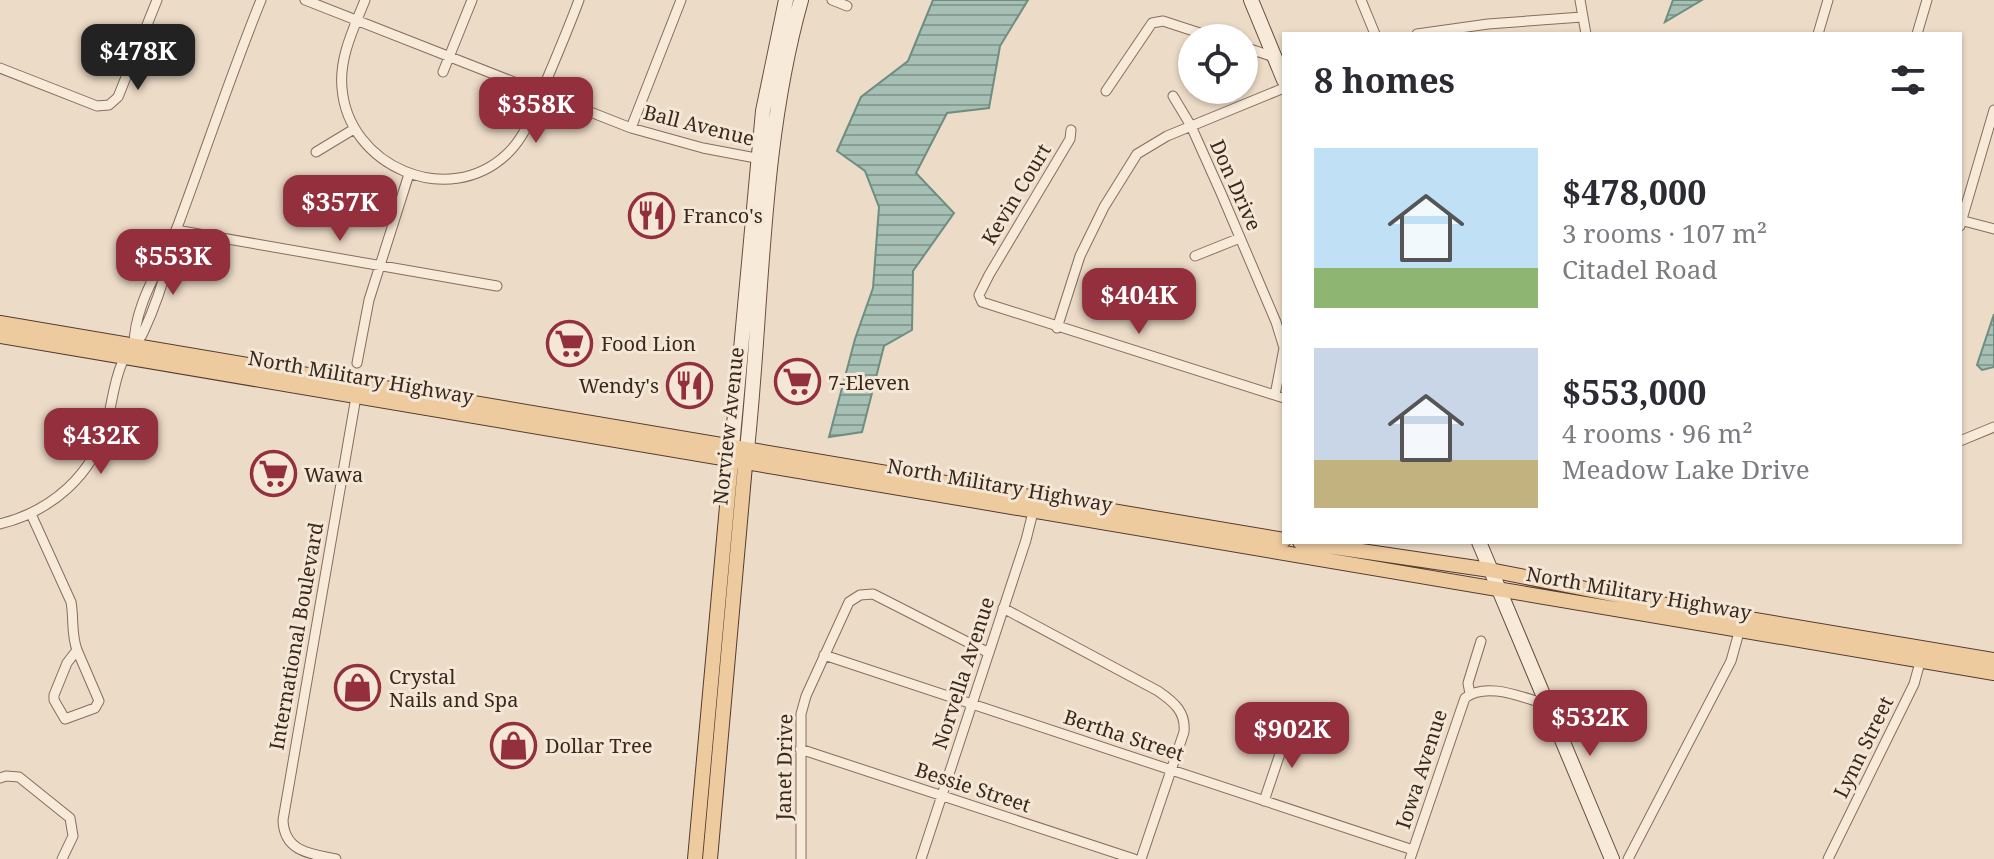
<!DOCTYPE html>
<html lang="en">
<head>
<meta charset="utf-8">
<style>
	:root { --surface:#fff; --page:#f7f7f7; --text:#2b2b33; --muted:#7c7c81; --accent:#942f3e }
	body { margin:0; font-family:"Noto Serif",serif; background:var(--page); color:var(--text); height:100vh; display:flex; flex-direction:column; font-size:30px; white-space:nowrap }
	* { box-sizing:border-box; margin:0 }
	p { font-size:26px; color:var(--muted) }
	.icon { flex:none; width:44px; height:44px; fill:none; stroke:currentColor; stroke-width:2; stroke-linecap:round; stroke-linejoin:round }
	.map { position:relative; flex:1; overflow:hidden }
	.details { position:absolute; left:1282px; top:32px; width:680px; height:512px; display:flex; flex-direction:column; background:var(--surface); border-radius:0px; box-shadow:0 2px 6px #0004 }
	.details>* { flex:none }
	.buttons { position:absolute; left:1178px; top:24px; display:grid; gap:16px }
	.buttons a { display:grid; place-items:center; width:80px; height:80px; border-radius:50%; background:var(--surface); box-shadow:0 2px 6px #0004; font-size:40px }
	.price { position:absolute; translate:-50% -68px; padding:0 18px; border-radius:16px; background:var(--accent); color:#fff; font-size:26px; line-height:52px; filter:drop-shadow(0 2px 4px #0008) }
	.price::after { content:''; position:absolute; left:50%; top:48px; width:24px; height:18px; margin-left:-12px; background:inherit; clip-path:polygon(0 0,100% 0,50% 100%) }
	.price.selected { background:#222; color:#fff }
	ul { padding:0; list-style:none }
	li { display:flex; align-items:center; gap:24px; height:200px; padding:0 32px }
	li span { display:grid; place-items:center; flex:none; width:224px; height:160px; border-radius:0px; color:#555 }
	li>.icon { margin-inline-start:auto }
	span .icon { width:96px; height:96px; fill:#fffc; stroke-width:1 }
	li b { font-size:34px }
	h2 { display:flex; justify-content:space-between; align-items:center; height:96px; padding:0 32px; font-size:34px }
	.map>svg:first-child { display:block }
</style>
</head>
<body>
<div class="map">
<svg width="1994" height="859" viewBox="0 0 1994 859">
	<defs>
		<pattern id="water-rules" width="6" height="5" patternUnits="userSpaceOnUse" patternTransform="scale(2)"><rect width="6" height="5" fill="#a7c0b5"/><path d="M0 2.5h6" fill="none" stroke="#899c93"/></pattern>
	</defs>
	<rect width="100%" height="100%" fill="#ecdbc6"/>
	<path fill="url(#water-rules)" stroke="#6e8e81" stroke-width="2" d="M933,0H1028L1000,46L989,108L947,113L916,173L954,213L913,271L912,330L884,346L862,432L829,437L855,339L873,288L879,207L865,171L837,151L861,97L908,61Z
		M1673,0H1702L1665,22Z
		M1994,314V367L1982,370L1977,365Z"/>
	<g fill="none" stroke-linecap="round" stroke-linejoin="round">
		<defs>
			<path id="street" d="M305,0L631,128L703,148L761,159
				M365,0C354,28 339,57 342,88C348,166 448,210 507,154C528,134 536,105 547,79C558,53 569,27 579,0
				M832,0L847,6
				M1361,0L1375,34
				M1580,0L1586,34
				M1417,34L1488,24L1582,17
				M1818,34L1828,0
				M1917,34L1927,0
				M1244,47L1274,57
				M0,68L97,106L109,105L118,97L157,0
				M443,72L472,0
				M1106,91L1152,23L1163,21L1215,38
				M1173,96L1191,126L1221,193L1276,322L1284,348L1275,395
				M631,128L681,0
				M1071,130L1070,139L989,275L979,295L982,302L1284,398
				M316,152L354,129
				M1960,220L1994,229
				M1960,226L1994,110
				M176,230L497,286
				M1195,256L1240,238
				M1057,328L1080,256L1104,207L1137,154L1167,136L1284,88
				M134,346C134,303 163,264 178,225C206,150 231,74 261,0
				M357,363L369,300L409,174
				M1960,441L1994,427
				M31,514L71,602C74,618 71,634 77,650L67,663L54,695V700L65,719L95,708L99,701L77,650
				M0,524C52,511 93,475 107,423C112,403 114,381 122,363C127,351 138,344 143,333C156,305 166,274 173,245
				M1003,608L1158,691C1174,702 1186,712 1184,732L1141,859
				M824,655L1413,850
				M1470,694L1468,683L1481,641
				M800,749L1134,859
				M0,778L6,776L19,777L70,818L73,836L62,859
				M1264,801L1288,730
				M336,859C311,854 284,852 283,820L357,391
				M801,859V714L806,696L849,602L860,595L873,594L989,653
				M921,859L1026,540L1034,508
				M1410,859L1465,698C1487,681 1523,698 1546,704
				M1628,859L1731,661L1741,625
				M1828,859L1914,684L1922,655"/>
			<path id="secondary" d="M1251,0L1284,80
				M732,447L763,111L786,0
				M747,449C763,300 760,146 801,0
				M1479,542L1612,859"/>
			<path id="primary" d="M0,323L1284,540
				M0,336L1994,673
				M1300,542L1490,570L1672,606L1994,660
				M695,859L732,451
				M710,859L746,454"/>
		</defs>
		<use href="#street" stroke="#876d5c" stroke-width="11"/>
		<use href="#secondary" stroke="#694e3f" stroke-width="16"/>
		<use href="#primary" stroke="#553c30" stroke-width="16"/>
		<use href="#street" stroke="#f7ead9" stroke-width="9"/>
		<use href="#secondary" stroke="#f7ead9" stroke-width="14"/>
		<use href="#primary" stroke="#eeca9f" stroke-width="14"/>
	</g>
	<defs>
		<symbol id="restaurant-ring" viewBox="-11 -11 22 22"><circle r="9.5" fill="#f4e7d5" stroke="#942f3e" stroke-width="1.5"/><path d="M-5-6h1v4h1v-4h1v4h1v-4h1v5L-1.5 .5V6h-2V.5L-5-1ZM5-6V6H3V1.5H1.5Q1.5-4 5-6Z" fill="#942f3e"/></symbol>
		<symbol id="supermarket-ring" viewBox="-11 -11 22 22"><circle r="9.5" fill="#f4e7d5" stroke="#942f3e" stroke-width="1.5"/><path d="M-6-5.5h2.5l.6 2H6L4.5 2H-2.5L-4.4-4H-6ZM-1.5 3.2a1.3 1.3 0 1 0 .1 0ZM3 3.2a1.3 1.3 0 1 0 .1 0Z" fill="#942f3e"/></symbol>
		<symbol id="shop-ring" viewBox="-11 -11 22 22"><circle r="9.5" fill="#f4e7d5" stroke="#942f3e" stroke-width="1.5"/><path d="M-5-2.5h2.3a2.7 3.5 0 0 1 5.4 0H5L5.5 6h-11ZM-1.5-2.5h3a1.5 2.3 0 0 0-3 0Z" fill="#942f3e"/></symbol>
	</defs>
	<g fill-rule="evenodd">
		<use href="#restaurant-ring" x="626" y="190" width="51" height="51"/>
		<use href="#supermarket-ring" x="544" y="318" width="51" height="51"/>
		<use href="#supermarket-ring" x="772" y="356" width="51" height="51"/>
		<use href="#restaurant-ring" x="664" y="360" width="51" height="51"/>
		<use href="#supermarket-ring" x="248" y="448" width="51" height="51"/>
		<use href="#shop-ring" x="332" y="662" width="51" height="51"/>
		<use href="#shop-ring" x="488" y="720" width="51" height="51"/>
	</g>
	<g text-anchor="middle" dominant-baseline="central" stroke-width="6" stroke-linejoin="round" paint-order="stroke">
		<g font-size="20" fill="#38281f" stroke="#f4e7d5">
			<text transform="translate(699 125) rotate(14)">Ball Avenue</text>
			<text transform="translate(1236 185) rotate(66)">Don Drive</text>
			<text transform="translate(1016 194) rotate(-59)">Kevin Court</text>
			<text transform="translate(361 377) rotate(10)">North Military Highway</text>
			<text transform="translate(728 426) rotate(-84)">Norview Avenue</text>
			<text transform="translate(1000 485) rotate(10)">North Military Highway</text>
			<text transform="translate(1639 593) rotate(10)">North Military Highway</text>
			<text transform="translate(296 636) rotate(-80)">International Boulevard</text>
			<text transform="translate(963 673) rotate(-72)">Norvella Avenue</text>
			<text transform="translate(1124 735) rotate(18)">Bertha Street</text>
			<text transform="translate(1863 747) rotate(-64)">Lynn Street</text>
			<text transform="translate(784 767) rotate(-89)">Janet Drive</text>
			<text transform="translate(1421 769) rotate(-72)">Iowa Avenue</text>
			<text transform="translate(973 787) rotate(18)">Bessie Street</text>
		</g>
		<g font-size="20" fill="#38281f" stroke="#f4e7d5" text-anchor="start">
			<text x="683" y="215">Franco's</text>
			<text x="601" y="343">Food Lion</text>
			<text x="828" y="382">7-Eleven</text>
			<text x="659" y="385" text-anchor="end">Wendy's</text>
			<text x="304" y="474">Wawa</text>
			<text x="389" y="676">Crystal<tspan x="389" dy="23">Nails and Spa</tspan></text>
			<text x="545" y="745">Dollar Tree</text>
		</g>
	</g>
</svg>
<div class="buttons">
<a><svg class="icon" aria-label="locate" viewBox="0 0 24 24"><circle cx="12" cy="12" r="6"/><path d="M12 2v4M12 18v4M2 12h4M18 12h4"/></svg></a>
</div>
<b class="price selected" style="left:138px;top:92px">$478K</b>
<b class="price" style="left:536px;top:145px">$358K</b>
<b class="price" style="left:340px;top:243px">$357K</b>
<b class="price" style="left:173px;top:297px">$553K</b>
<b class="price" style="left:1139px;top:336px">$404K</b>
<b class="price" style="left:101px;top:476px">$432K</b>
<b class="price" style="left:1590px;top:758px">$532K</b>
<b class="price" style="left:1292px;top:770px">$902K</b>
<section class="details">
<h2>8 homes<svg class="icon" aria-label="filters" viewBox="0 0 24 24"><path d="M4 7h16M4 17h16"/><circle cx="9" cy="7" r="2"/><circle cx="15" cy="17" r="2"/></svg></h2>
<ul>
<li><span style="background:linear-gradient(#bfe0f5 75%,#8fb573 0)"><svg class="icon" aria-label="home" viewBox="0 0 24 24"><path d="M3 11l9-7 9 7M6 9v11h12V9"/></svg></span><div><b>$478,000</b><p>3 rooms · 107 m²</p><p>Citadel Road</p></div></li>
<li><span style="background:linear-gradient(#c9d6e8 70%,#c2b280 0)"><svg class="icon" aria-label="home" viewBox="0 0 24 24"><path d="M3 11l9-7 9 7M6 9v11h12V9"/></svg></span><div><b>$553,000</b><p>4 rooms · 96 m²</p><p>Meadow Lake Drive</p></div></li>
</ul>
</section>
</div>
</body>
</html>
